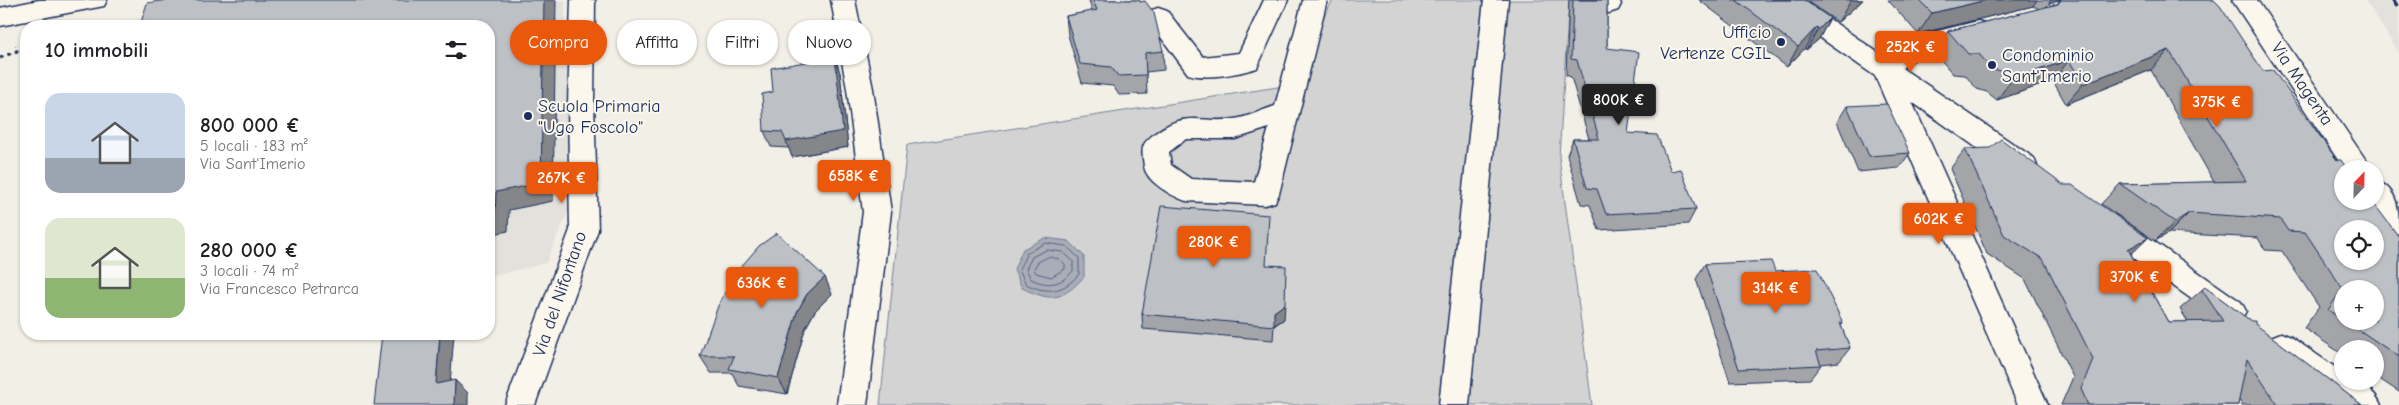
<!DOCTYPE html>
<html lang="it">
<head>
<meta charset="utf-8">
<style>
	:root { --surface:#fff; --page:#f6f6f6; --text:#202124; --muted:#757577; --accent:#ea580c }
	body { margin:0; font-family:"Comic Neue",sans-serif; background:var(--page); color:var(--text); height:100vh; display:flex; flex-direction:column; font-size:19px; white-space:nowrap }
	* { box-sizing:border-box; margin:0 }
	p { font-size:16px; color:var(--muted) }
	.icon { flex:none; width:28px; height:28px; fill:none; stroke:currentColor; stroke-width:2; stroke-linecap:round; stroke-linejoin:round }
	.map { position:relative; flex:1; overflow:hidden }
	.details { position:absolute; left:20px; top:20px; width:475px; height:320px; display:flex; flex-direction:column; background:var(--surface); border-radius:20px; box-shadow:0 1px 4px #0004 }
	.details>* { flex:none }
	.guide { position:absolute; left:510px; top:20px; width:475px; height:45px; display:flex; gap:10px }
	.needle { width:32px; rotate:22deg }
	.tools { position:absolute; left:2334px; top:160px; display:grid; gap:10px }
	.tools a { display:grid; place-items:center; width:50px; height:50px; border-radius:50%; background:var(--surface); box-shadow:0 1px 4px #0004; font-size:25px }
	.price { position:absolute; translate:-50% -42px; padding:0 11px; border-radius:5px; background:var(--accent); color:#fff; font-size:16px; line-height:32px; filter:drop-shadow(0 1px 2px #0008) }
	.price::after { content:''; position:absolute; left:50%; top:30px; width:15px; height:11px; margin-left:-8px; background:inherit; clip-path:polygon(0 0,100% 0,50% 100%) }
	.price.current { background:#222; color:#fff }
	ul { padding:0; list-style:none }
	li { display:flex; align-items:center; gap:15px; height:125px; padding:0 25px }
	li span { display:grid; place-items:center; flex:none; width:140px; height:100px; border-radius:15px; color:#555 }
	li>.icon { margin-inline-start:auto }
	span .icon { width:60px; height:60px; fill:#fffc; stroke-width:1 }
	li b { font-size:21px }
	h2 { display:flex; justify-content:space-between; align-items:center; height:60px; padding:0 25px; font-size:21px }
	.chip { padding:0 18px; border-radius:22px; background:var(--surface); box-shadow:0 1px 4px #0004; font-size:18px; line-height:45px }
	.chip.current { background:var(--accent); color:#fff }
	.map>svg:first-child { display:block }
</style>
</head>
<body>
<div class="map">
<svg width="2399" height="405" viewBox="0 0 2399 405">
	<rect width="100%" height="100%" fill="#f2efe6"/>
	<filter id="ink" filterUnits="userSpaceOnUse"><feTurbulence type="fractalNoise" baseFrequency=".02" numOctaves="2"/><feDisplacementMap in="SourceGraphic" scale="10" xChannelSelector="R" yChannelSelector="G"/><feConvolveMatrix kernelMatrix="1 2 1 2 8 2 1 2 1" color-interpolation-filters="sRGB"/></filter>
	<g filter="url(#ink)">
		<path fill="#e2e1dc" d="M380,0H565L570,207L546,263L489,277V26H378Z
			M2365,0H2399V53Z"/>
		<path fill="#d2d3d2" stroke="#768198" d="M1333,0H1569L1559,157L1592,405H880L907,145L1284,86Z"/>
		<path fill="#a9adb7" stroke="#707b93" d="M1045,238L1069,241L1084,256V277C1061,301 1052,302 1022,288L1014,269L1023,249Z"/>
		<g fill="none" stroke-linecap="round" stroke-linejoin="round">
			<path stroke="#546182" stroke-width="1" d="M1046,243L1066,246L1079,258V274C1063,293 1047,294 1026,284L1019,269L1027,253Z
				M1047,250L1063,252L1073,261V271C1061,285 1048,287 1031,279L1026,269L1032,257Z
				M1048,257L1060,259L1065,264V269L1051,277L1036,273L1034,269L1037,263Z"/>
			<defs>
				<path id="minor" d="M39,0H107L104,6L0,26V8Z
					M571,0H595L594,104L598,230L535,405H505L570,230L568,104Z
					M831,0H855L873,89L891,212L867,405H837L863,212L847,89Z
					M1264,0H1288L1257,68C1238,74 1207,80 1188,74L1146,17L1149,11L1158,8L1167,11L1203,57L1239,53Z
					M1303,0H1327L1279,194L1275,202L1265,205L1186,201C1172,196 1146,182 1144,166C1141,145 1141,144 1158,131C1188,110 1203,124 1235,119C1248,117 1262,110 1275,106ZM1269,128L1254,182L1191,179L1171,165L1169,152L1186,139H1235Z
					M1484,0H1508L1469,405H1439Z
					M1579,0H1619L1621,4L1618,10L1609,13L1582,6Z
					M1772,0H1802L1883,56L1906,39L1978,21L1987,24L1990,30L1987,36L1923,53L1902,68L2034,158L2037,166L2034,174L2024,177L2014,174L1912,102L2048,405H2018L1875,76L1775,6Z
					M2109,214L2119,217L2241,302L2246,311L2241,320L2231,324L2221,320L2099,233L2095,225L2099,217Z
					M2281,333L2291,337L2342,372V381C2360,381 2374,389 2381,405H2341L2271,355L2266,346L2271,337Z"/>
				<path id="major" d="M2232,0H2257L2372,169H2344Z
					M2375,180C2399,189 2399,211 2399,234L2389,231L2367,201H2375Z"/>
			</defs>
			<use href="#minor" stroke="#1b2f5e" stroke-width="3"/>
			<use href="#major" stroke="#1b2f5e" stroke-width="3"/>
			<path stroke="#1b2f5e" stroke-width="3" stroke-dasharray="4 4" stroke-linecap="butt" d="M0,58L17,51L16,45"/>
			<use href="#minor" fill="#fbf7ec" fill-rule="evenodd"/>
			<use href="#major" fill="#fbf7ec" fill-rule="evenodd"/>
			<path stroke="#1b2f5e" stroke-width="4" stroke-dasharray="8 4" stroke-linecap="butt" d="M2393,0L2399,9"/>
		</g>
		<path fill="#a3a5a9" stroke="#1b2f5e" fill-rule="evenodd" d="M1089,0H1139L1163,51L1164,70L1146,72L1147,94L1119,95L1113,86L1082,83L1068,35L1066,16L1092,11Z
			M1569,0H1607V48L1628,133L1671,171L1696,209L1688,224L1599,230L1590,205L1581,204L1567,155L1573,139H1589L1571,77L1566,75Z
			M1699,0H1804L1830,18L1819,39L1806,50L1805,48L1787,67Z
			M1805,0H1863L1838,22Z
			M1888,0H2214L2263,71L2399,237V392L2375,376V349H2342V354L2304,328L2319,307L2282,251L2265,250L2258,238L2169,233L2155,241L2101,204L2120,184L2214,182L2151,70L2066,104L2053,81L1997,100L1987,92L1977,89L1965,75L1953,74L1934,52L1948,31L2039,9L2033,6L1918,34ZM2060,0L2057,4L2046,7L2049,4ZM2342,289H2375V321H2342Z
			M835,57L840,73L848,147L792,157L789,148L771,147L764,131L773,92Z
			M1847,106L1910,153L1899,168L1858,172L1837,122Z
			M1965,149L2063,185L2148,238L2131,254L2168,322H2188L2180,309L2205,287L2362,405H2242L2239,400L2238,405H2061L2073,377L2025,279L1987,254L1950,169Z
			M1705,264L1775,271L1843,323L1841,326L1850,348L1839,362L1821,364V365L1810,379L1730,382L1696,279Z
			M1266,265L1284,319L1274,326L1273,340L1143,329L1142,314Z
			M832,294L815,311L805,329L787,394L739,386L732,373H711L700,356Z"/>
		<path fill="#848689" stroke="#1b2f5e" d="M544,0H556L553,201L509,210L508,231L489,235V214Z
			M1851,0H1863L1838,22L1850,2Z
			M1987,0H2037L2033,6L1918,34L1932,13Z
			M2051,0H2061L2049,4Z
			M1830,18L1819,39L1806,50L1818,30Z
			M1817,27L1805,48L1787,67L1798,47Z
			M2169,50L2151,70L2066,104L2083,84Z
			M835,57L840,73L848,147L792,157L786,141Z
			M2069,60L2053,81L1997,100L2012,79Z
			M2189,213L2169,233L2155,241L2175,222Z
			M2148,238L2128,257V249Z
			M825,277L832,294L815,311L805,329L787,394L778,378L797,312L807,294Z
			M1285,304L1284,319L1273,326L1274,312Z
			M440,334H454L449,397L436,384Z
			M455,380L468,393V405H454Z"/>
		<path fill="#bdc0c4" stroke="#1b2f5e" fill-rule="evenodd" d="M167,0H544L541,183L496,192L495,213L489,214V26H140L147,3Z
			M1093,0H1139L1140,2L1145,1L1154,13L1163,51L1145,53L1146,75L1118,76L1111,67L1080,64L1066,16L1097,10Z
			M1573,0H1607V48L1639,52L1628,133L1657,135L1671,171L1681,169L1696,209L1606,214L1597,189L1587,188L1573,139H1599L1577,60L1571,59Z
			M1736,0H1804L1830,18L1818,30L1817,27L1798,47Z
			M1919,0H1987L1932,13Z
			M2061,0H2214L2220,6L2263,71L2273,70L2337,160H2341L2347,169H2342V201H2372L2399,237V357L2346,321H2375V289H2343L2305,232L2288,231L2280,219L2189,213L2175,222L2120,184L2246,181L2169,50L2083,84L2069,60L2012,79L2002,71L1992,69L1979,54H1968L1948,31L2058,4ZM2342,229H2375V261H2342Z
			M835,57L843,131L786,141L782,132L764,131L762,94L773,92L771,68Z
			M1887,104L1910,153L1869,156L1847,106Z
			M2001,139L2063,185H2072L2148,238L2128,249L2168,322L2223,321L2202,290L2205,287L2251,321H2255V324L2362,405H2278L2247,359L2238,405H2088L2081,389L2093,359L2043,259L2004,235L1965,149L1990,148Z
			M1161,206L1269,215L1266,265L1286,266L1285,304L1274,312V326L1142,314Z
			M777,233L825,277L807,294L797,312L778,378L729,369L734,356H700L718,306L729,285L740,268L759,246Z
			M1771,261L1775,271L1817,269L1843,323H1840L1850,348L1816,351L1821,365L1739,369L1705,264Z
			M2342,290V319L2328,310Z
			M382,334H440L436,384L455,380L454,405H374Z"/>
	</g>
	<g fill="#1b2f5e" stroke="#fbf7ec" stroke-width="2">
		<circle cx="1781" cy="42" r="5"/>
		<circle cx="1992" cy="65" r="5"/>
		<circle cx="528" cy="116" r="5"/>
	</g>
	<g text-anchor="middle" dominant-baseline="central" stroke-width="4" stroke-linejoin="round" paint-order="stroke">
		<g font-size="18" fill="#1b2f5e" stroke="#fbf7ec" text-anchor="start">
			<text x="1771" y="32" text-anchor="end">Ufficio<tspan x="1771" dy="21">Vertenze CGIL</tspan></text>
			<text x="2002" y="55">Condominio<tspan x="2002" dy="21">Sant'Imerio</tspan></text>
			<text x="538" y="106">Scuola Primaria<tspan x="538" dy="21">"Ugo Foscolo"</tspan></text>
		</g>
		<g font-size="18" fill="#1b2f5e" stroke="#fbf7ec">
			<text transform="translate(2302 84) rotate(56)">Via Magenta</text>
			<text transform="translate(560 294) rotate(-71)">Via del Nifontano</text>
		</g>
	</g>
</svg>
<div class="tools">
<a><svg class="needle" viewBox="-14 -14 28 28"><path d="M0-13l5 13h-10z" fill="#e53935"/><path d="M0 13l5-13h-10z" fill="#757577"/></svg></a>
<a><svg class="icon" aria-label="locate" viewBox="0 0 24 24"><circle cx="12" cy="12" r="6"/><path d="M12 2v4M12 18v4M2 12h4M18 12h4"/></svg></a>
<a>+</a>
<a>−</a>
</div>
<b class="price" style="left:1911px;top:73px">252K €</b>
<b class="price current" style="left:1619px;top:126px">800K €</b>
<b class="price" style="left:2217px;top:128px">375K €</b>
<b class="price" style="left:854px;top:202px">658K €</b>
<b class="price" style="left:562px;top:204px">267K €</b>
<b class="price" style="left:1939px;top:245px">602K €</b>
<b class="price" style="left:1214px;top:268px">280K €</b>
<b class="price" style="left:2135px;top:303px">370K €</b>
<b class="price" style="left:762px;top:309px">636K €</b>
<b class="price" style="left:1776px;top:314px">314K €</b>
<div class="guide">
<a class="chip current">Compra</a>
<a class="chip">Affitta</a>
<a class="chip">Filtri</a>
<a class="chip">Nuovo</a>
</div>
<section class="details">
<h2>10 immobili<svg class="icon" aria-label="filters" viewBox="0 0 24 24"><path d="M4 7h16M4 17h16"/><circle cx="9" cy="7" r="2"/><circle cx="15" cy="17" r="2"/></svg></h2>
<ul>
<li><span style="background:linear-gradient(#c9d6e8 65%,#9aa5b1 0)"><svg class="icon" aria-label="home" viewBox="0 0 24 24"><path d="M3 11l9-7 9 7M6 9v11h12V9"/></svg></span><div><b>800 000 €</b><p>5 locali · 183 m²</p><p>Via Sant'Imerio</p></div></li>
<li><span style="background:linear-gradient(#dfe7d0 60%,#8fb573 0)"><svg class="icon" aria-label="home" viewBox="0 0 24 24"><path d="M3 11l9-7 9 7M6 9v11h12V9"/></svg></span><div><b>280 000 €</b><p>3 locali · 74 m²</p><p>Via Francesco Petrarca</p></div></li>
</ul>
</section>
</div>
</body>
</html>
